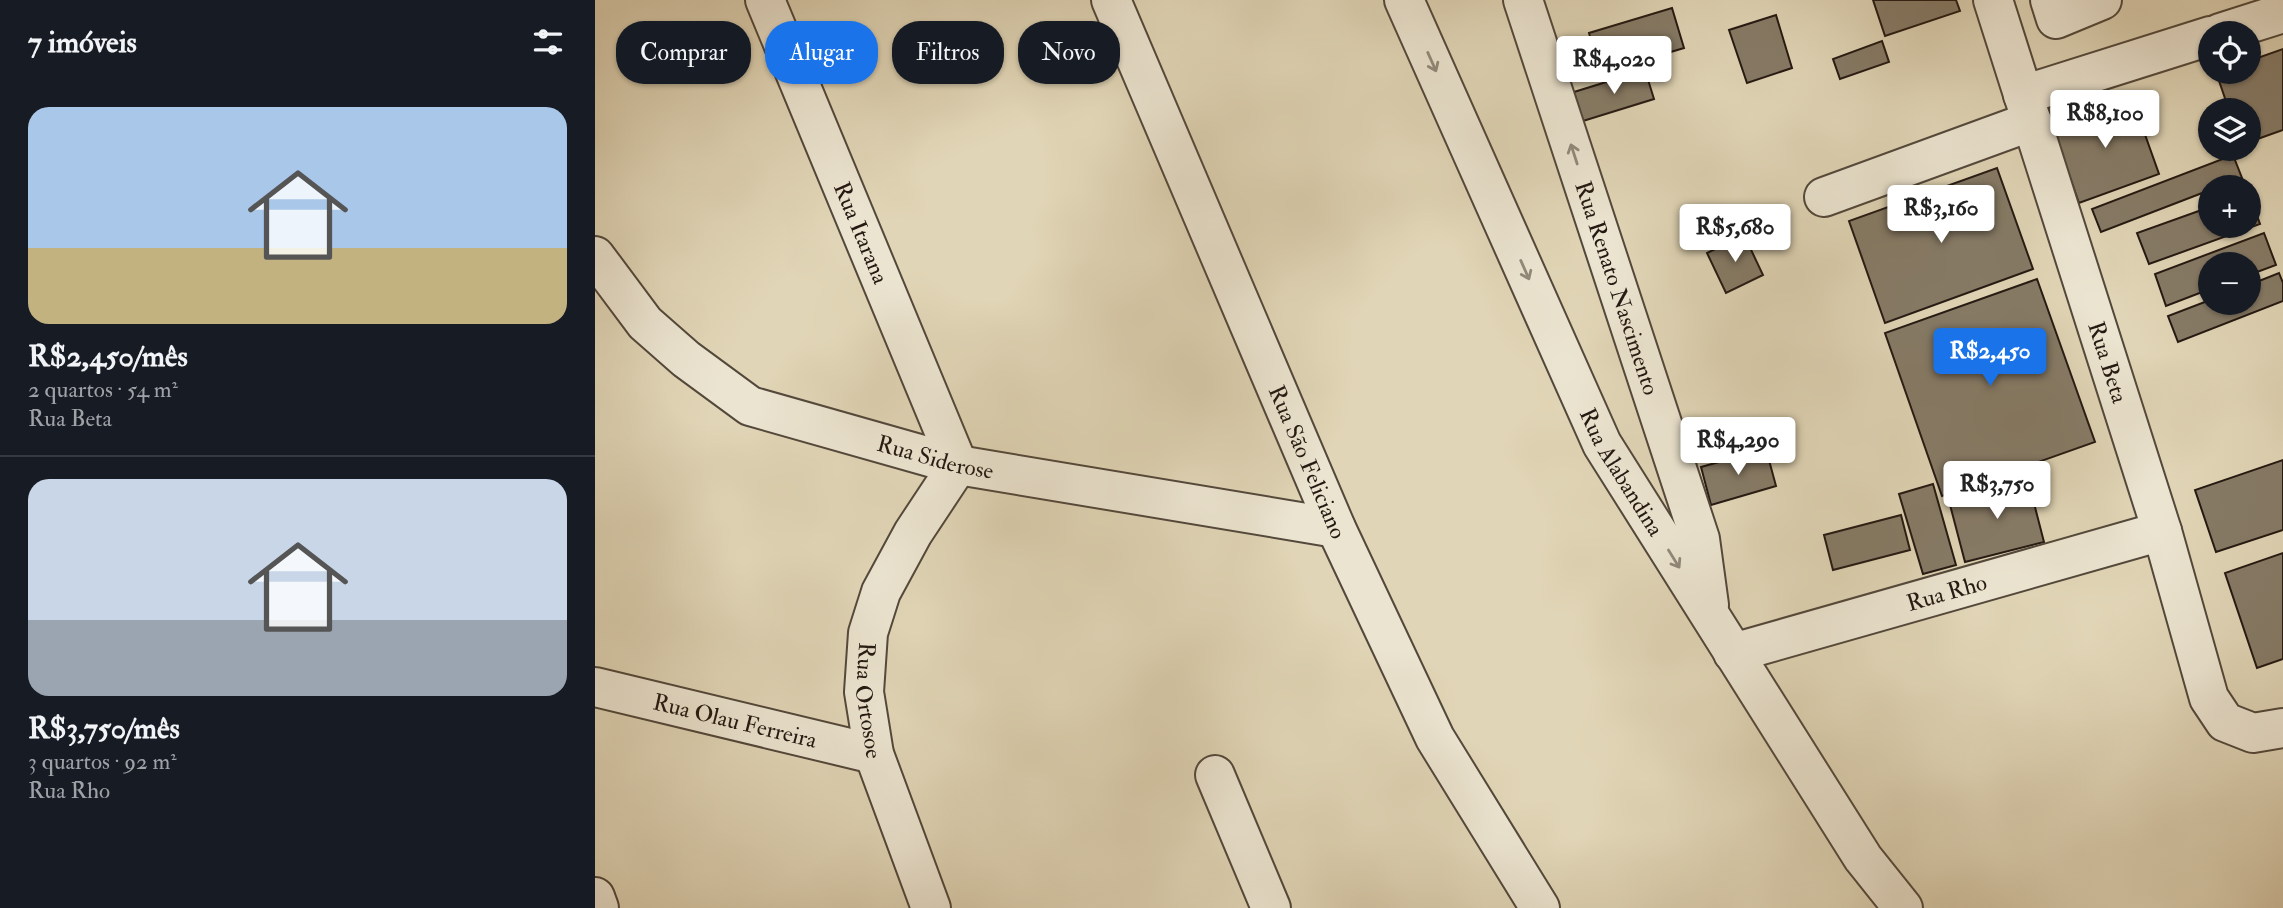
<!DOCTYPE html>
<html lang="pt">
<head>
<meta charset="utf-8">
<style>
	:root { --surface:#171b24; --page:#20242c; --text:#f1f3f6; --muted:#9ea1a6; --line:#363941; --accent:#1a73e8 }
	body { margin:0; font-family:"IM FELL Double Pica",serif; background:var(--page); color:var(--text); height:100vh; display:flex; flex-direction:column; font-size:26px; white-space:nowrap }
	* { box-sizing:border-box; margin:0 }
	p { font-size:23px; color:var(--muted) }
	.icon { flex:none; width:38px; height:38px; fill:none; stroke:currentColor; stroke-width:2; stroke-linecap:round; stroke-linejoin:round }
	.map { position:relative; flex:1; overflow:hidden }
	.details { display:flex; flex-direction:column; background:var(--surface); width:595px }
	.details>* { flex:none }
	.hud { position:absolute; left:21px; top:21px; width:665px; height:63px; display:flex; gap:14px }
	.fabs { position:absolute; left:1603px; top:21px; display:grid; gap:14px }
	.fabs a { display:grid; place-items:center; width:63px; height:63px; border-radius:50%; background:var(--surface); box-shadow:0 2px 5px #0004; font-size:35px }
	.price { position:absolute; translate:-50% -60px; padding:0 16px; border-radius:7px; background:#fff; color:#222; font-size:23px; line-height:46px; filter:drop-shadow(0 2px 4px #0008) }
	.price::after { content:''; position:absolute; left:50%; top:42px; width:21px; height:16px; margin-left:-10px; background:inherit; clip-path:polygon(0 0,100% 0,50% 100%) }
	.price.current { background:var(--accent); color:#fff }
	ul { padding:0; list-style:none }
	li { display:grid; align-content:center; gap:14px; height:371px; padding:0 28px }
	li+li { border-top:2px solid var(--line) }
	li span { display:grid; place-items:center; height:217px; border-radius:21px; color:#555 }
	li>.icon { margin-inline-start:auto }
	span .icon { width:126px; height:126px; fill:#fffc; stroke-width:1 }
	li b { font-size:30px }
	h2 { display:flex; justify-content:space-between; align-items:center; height:84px; padding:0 28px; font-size:30px }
	.pill { padding:0 24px; border-radius:28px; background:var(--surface); box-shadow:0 2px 5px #0004; font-size:24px; line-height:63px }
	.pill.current { background:var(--accent); color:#fff }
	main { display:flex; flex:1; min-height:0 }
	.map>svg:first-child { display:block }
</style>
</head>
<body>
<main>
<section class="details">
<h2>7 imóveis<svg class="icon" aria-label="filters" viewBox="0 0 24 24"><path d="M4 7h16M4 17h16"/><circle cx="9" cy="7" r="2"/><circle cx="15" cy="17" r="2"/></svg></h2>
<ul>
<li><span style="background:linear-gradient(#a9c7e8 65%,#c2b280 0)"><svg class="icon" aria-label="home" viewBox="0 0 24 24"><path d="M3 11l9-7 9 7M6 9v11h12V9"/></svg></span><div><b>R$2,450/mês</b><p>2 quartos · 54 m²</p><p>Rua Beta</p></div></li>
<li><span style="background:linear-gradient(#c9d6e8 65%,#9aa5b1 0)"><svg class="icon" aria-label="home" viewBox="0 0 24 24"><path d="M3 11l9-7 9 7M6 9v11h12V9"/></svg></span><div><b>R$3,750/mês</b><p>3 quartos · 92 m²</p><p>Rua Rho</p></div></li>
</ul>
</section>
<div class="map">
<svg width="1688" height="908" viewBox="0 0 1688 908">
	<rect width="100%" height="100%" fill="#e0d5b6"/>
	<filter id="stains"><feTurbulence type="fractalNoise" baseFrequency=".00286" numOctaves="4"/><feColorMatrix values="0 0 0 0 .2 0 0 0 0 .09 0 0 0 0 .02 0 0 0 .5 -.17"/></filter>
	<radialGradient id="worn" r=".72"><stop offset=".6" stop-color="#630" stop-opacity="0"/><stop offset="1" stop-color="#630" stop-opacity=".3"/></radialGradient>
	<path fill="#867b67" stroke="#241912" stroke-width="2" d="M1278,0H1361L1365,11L1290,36Z
		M1077,8L1089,48L1005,73L994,33Z
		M1181,15L1197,68L1152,83L1134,30Z
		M1287,41L1294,62L1245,79L1238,59Z
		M1688,49V130L1654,142V110H1634L1621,72H1654V61Z
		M1050,70L1059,99L988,121L979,92Z
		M1537,98L1564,174L1484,203L1457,127Z
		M1638,155L1647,178L1624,187H1615V190L1506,232L1497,209Z
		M1402,168L1438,269L1290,323L1254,221Z
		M1654,194L1665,224L1554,264L1542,233L1615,207V226H1654Z
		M1669,233L1681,265L1654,275V264H1615V289L1571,306L1560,274Z
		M1149,235L1168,275L1131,293L1112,253Z
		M1684,273L1688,283V301L1583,342L1573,316L1615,300V303H1654V285Z
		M1442,279L1500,442L1347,496L1290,333Z
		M1171,449L1181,486L1116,505L1106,467Z
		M1688,460V530L1621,552L1600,490Z
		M1433,480L1449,542L1370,562L1354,501Z
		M1338,484L1361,565L1328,574L1304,494Z
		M1306,515L1315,550L1238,570L1229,535Z
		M1688,553V659L1662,668L1630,573Z"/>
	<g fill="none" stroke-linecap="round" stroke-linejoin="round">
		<defs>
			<g id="minor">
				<path id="s1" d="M170,0L363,465L318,533L286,592L273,633L269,692L279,754L336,908"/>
				<path id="s2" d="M516,0L741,528L840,738L945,908"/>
				<path id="s3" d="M809,0L1007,444L1268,858L1308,908"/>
				<path id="s4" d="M928,0L1105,539L1114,605"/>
				<path id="s5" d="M1398,0L1567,531L1614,698L1630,722L1658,733L1688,728"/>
				<path d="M1455,0L1461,19L1507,0"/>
				<path d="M1625,33L1688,13"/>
				<path d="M1428,95L1615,36"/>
				<path d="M1229,197L1437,121"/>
				<path id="s6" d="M0,256L50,323L91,359L155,406L363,465L741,528"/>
				<path id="s7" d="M1138,653L1567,531"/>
				<path id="s8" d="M0,687L279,754"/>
				<path d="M620,775L676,908"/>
				<path d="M0,897L4,908"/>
			</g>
		</defs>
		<use href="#minor" stroke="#53483b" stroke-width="42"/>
		<use href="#minor" stroke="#ebe4d0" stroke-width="38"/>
	</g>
	<defs><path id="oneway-shaft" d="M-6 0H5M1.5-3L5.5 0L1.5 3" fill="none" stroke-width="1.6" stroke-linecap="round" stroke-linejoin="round" transform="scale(1.75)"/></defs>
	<g stroke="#91897a">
		<use href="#oneway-shaft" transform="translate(837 62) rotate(66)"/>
		<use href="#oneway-shaft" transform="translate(979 154) rotate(-108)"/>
		<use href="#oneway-shaft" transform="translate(930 270) rotate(66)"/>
		<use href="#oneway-shaft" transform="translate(1079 559) rotate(58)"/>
	</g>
	<g text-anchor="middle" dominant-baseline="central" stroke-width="6" stroke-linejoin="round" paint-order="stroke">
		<g font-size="23" fill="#241912" stroke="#ebe4d0">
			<text stroke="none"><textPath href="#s1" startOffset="252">Rua Itarana</textPath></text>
			<text stroke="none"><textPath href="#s4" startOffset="303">Rua Renato Nascimento</textPath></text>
			<text stroke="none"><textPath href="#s5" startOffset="380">Rua Beta</textPath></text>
			<text stroke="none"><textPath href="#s6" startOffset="410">Rua Siderose</textPath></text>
			<text stroke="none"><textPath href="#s2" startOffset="502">Rua São Feliciano</textPath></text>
			<text stroke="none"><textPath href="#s3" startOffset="520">Rua Alabandina</textPath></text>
			<text stroke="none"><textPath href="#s7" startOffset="222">Rua Rho</textPath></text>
			<text stroke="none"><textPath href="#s1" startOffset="763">Rua Ortosoe</textPath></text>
			<text stroke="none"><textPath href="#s8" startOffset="144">Rua Olau Ferreira</textPath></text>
		</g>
	</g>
	<rect width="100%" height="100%" filter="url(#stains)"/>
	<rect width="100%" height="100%" fill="url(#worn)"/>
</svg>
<div class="fabs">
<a><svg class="icon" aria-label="locate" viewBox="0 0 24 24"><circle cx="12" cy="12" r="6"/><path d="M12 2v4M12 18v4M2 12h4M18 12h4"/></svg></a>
<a><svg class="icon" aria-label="layers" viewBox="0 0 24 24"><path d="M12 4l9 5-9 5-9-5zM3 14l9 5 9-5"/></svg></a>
<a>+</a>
<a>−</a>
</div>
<b class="price" style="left:1019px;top:96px">R$4,020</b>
<b class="price" style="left:1510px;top:150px">R$8,100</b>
<b class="price" style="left:1346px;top:245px">R$3,160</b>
<b class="price" style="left:1140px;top:264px">R$5,680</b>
<b class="price current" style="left:1395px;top:388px">R$2,450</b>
<b class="price" style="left:1143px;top:477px">R$4,290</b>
<b class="price" style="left:1402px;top:521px">R$3,750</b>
<div class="hud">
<a class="pill">Comprar</a>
<a class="pill current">Alugar</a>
<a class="pill">Filtros</a>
<a class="pill">Novo</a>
</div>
</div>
</main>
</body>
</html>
